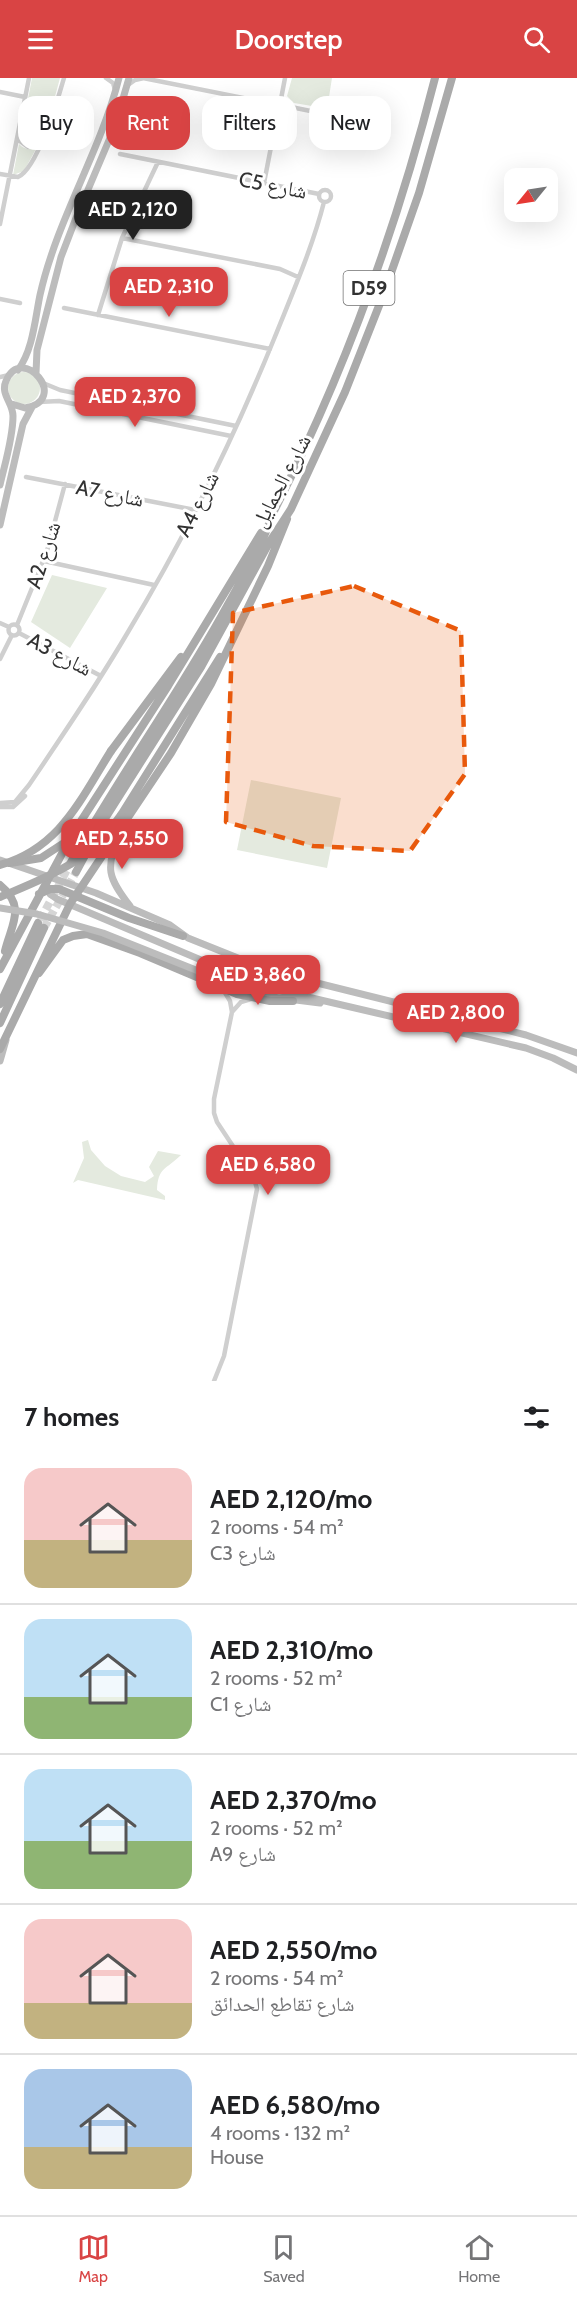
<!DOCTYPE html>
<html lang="en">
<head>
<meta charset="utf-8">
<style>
	:root { --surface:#fff; --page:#f6f6f6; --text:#202124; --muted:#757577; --line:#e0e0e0; --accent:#d94444 }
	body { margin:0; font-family:Cabin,"Noto Naskh Arabic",sans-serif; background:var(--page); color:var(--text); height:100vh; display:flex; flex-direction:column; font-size:22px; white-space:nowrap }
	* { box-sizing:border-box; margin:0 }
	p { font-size:20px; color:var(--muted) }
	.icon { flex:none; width:33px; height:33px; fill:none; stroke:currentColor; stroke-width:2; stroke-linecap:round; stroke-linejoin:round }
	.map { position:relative; height:1303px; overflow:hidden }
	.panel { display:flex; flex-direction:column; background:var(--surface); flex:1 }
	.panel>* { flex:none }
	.top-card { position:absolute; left:18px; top:18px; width:542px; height:54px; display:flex; gap:12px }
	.needle { width:39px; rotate:240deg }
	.controls { position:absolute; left:504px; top:90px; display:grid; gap:12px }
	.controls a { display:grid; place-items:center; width:54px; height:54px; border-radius:12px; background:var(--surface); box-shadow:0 6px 24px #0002; font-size:30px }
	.price { position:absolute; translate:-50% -51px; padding:0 14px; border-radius:12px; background:var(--accent); color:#fff; font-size:20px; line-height:39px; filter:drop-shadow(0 2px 3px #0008) }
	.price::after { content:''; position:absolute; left:50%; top:36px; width:18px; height:14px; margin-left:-9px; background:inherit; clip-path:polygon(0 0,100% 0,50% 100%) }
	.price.current { background:#222; color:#fff }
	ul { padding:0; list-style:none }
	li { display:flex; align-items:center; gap:18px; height:150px; padding:0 24px }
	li+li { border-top:2px solid var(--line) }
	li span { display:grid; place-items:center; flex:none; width:168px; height:120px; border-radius:18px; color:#555 }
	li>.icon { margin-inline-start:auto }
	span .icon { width:72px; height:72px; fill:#fffc; stroke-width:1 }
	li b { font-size:26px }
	h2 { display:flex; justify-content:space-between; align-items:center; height:72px; padding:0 24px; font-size:26px }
	.chip { padding:0 21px; border-radius:18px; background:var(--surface); box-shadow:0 6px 24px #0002; font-size:21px; line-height:54px }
	.chip.current { background:var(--accent); color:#fff }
	header { display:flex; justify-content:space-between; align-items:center; height:78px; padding:0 24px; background:var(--accent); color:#fff; font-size:27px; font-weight:600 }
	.menu { display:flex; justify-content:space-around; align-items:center; height:84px; border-top:2px solid var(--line); background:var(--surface); font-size:16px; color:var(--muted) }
	.menu a { display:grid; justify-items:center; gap:3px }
	.menu .current { color:var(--accent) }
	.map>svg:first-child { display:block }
</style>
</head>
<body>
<header><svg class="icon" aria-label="menu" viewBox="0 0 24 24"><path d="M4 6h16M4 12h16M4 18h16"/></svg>Doorstep<svg class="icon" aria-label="search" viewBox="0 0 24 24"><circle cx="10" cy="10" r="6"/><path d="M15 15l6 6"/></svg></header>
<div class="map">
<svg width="577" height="1303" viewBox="0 0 577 1303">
	<rect width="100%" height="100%" fill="#fff"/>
	<path fill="#e4eadf" d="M32,0H60L54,22L37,63L31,66L24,64L21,57Z
		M292,0H332L329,19L333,21L328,28L324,30L294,25L287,18Z
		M19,66C24,72 31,72 37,69L24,93L13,97Z
		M8 310a16 16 0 1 1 32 0a16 16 0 1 1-32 0Z
		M52,497L107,510L70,570L31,544Z
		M251,702L341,720L327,790L237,772Z
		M88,1062L91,1072L105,1088L121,1098L145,1104L154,1098L149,1089L158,1073L181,1077C166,1092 158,1089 157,1112L165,1118V1122L78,1102L73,1105L84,1080L82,1064Z"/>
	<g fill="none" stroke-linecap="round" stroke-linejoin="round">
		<path stroke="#d6d6d6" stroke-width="8" stroke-dasharray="8 4" stroke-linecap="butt" d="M40,842L68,790
			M44,850L76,794"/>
		<path stroke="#cfcfcf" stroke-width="4.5" d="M106,0L113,5L115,12
			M143,0L274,26
			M128,7L135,2L144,0
			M0,14L25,19
			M274 27a6 6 0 1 1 12 0a6 6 0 1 1-12 0Z
			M281,21L285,0
			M286,28L335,38
			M17,61L28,69L39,65
			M120,76L319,116
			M0,96L18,99C37,91 58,21 64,0
			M264,105L278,33
			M319 118a6 6 0 1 1 12 0a6 6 0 1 1-12 0Z
			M0,146L29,0
			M122,160L280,191L298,199
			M0,221L20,225
			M64,230L270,271
			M98,237L122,160L158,84
			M0,299L9,297
			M43,305L60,312L236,348
			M39,324L59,323L231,358
			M26,399L195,432
			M44,483L154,507
			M0,545L9,549
			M8.5 552a5.5 5.5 0 1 1 11 0a5.5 5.5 0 1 1-11 0Z
			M17,547L47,473L65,406
			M19,555L101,598
			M0,581L12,557
			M0,725L15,724L29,707C63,657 97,607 128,554C184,461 233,362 274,261C292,216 312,171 324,124
			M0,729H13L25,718
			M232,934L241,924L251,921
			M214,1303L224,1278L257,1111L254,1100L217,1044L214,1035V1021L232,934L230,923L224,913"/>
		<path stroke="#bcbcbc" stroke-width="7" d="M18,292C33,272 35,241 40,217C57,141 100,75 119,0
			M36,295L37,272L61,179L76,140L115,48L129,0
			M0,407C5,385 13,360 13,338C13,325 0,316 6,303C22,265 71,322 25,330L12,326
			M0,447L23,346L32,329
			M119,757C105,790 108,800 130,828
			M0,782L96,815L170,847L188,860L273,894L526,957L577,975
			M47,808L50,816L57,821L265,909L526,970L553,980L577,992
			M231,906L272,919L320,925
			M0,983L6,962"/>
		<path stroke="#aaa" stroke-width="8" d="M111,673L181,579
			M121,737L220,579
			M10,785L41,780L67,763
			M70,786C117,702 174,623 221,539C236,512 251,486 264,458C268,450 270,441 274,433C344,296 397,149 435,0
			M76,794L104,742L201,589L269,465L291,431L345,314L384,215L419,115L452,0
			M0,807C27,829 11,847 5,873
			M39,816L50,811H59L129,840L183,858
			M0,891L72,757L168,608L261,455
			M39,895L63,862L73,858L87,856L140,875L237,916L270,923H293
			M0,926L38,845
			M0,945L44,850
			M0,971L70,826L171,675L211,606L268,488L287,441"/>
		<path stroke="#bcbcbc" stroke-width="7" d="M0,830L37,836L103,855L231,906"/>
		<path stroke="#aaa" stroke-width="8" d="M0,787C60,770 80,722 111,673
			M0,819C50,798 90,784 121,737"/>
	</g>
	<path fill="#e8590c" fill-opacity="0.2" stroke="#e8590c" stroke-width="4.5" stroke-dasharray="12 8" stroke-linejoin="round" d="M354,508L461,553L465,696L410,773L313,768L226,744L233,535Z"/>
	<g text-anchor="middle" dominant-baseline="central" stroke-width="6" stroke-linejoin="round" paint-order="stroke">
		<rect fill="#fff" stroke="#707070" stroke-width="1.5" x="343.5" y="193" width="51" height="34" rx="4.5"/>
		<g font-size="20" font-weight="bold" fill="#323232">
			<text x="369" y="210">D59</text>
		</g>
		<g font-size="21" fill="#323232" stroke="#fff">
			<text transform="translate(273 107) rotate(11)">C5 شارع</text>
			<text transform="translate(281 403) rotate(-62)">شارع الجمايل</text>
			<text transform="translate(110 415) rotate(11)">A7 شارع</text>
			<text transform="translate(197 426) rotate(-63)">A4 شارع</text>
			<text transform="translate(43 477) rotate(-72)">A2 شارع</text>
			<text transform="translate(60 576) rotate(28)">A3 شارع</text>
		</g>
	</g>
</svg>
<div class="controls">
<a><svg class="needle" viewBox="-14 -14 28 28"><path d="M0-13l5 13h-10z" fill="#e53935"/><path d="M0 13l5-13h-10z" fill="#757577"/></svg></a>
</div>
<b class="price current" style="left:133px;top:163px">AED 2,120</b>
<b class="price" style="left:169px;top:240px">AED 2,310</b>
<b class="price" style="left:135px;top:350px">AED 2,370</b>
<b class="price" style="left:122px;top:792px">AED 2,550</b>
<b class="price" style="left:258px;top:928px">AED 3,860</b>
<b class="price" style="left:456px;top:966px">AED 2,800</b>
<b class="price" style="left:268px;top:1118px">AED 6,580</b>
<div class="top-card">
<a class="chip">Buy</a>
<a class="chip current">Rent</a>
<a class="chip">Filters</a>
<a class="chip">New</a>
</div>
</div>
<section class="panel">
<h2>7 homes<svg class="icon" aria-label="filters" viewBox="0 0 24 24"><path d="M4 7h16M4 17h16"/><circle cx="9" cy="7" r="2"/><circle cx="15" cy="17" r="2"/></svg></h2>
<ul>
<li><span style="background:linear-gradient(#f6c9c9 60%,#c2b280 0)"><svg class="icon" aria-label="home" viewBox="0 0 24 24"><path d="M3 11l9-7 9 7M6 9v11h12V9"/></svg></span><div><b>AED 2,120/mo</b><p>2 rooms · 54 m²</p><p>C3 شارع</p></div></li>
<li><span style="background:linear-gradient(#bfe0f5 65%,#8fb573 0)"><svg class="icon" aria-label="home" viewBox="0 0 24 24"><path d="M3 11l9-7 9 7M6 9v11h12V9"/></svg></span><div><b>AED 2,310/mo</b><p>2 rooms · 52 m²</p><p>C1 شارع</p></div></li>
<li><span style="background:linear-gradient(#bfe0f5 60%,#8fb573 0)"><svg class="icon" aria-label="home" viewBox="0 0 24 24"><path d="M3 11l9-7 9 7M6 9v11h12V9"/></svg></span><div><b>AED 2,370/mo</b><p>2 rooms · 52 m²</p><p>A9 شارع</p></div></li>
<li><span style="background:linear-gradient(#f6c9c9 70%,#c2b280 0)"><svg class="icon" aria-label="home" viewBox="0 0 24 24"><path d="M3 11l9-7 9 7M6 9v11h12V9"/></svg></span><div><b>AED 2,550/mo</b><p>2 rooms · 54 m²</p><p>شارع تقاطع الحدائق</p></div></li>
<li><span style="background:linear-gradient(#a9c7e8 65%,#c2b280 0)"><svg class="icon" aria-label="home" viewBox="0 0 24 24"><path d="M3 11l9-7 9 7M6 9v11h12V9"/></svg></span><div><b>AED 6,580/mo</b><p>4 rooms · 132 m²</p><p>House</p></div></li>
</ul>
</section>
<nav class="menu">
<a class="current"><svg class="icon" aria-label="map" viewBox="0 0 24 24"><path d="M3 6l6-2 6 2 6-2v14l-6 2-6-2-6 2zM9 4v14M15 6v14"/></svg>Map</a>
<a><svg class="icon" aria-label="saved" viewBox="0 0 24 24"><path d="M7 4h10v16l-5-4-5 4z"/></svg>Saved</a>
<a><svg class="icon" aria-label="home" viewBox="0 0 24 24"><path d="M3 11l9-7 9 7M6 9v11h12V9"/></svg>Home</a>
</nav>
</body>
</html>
